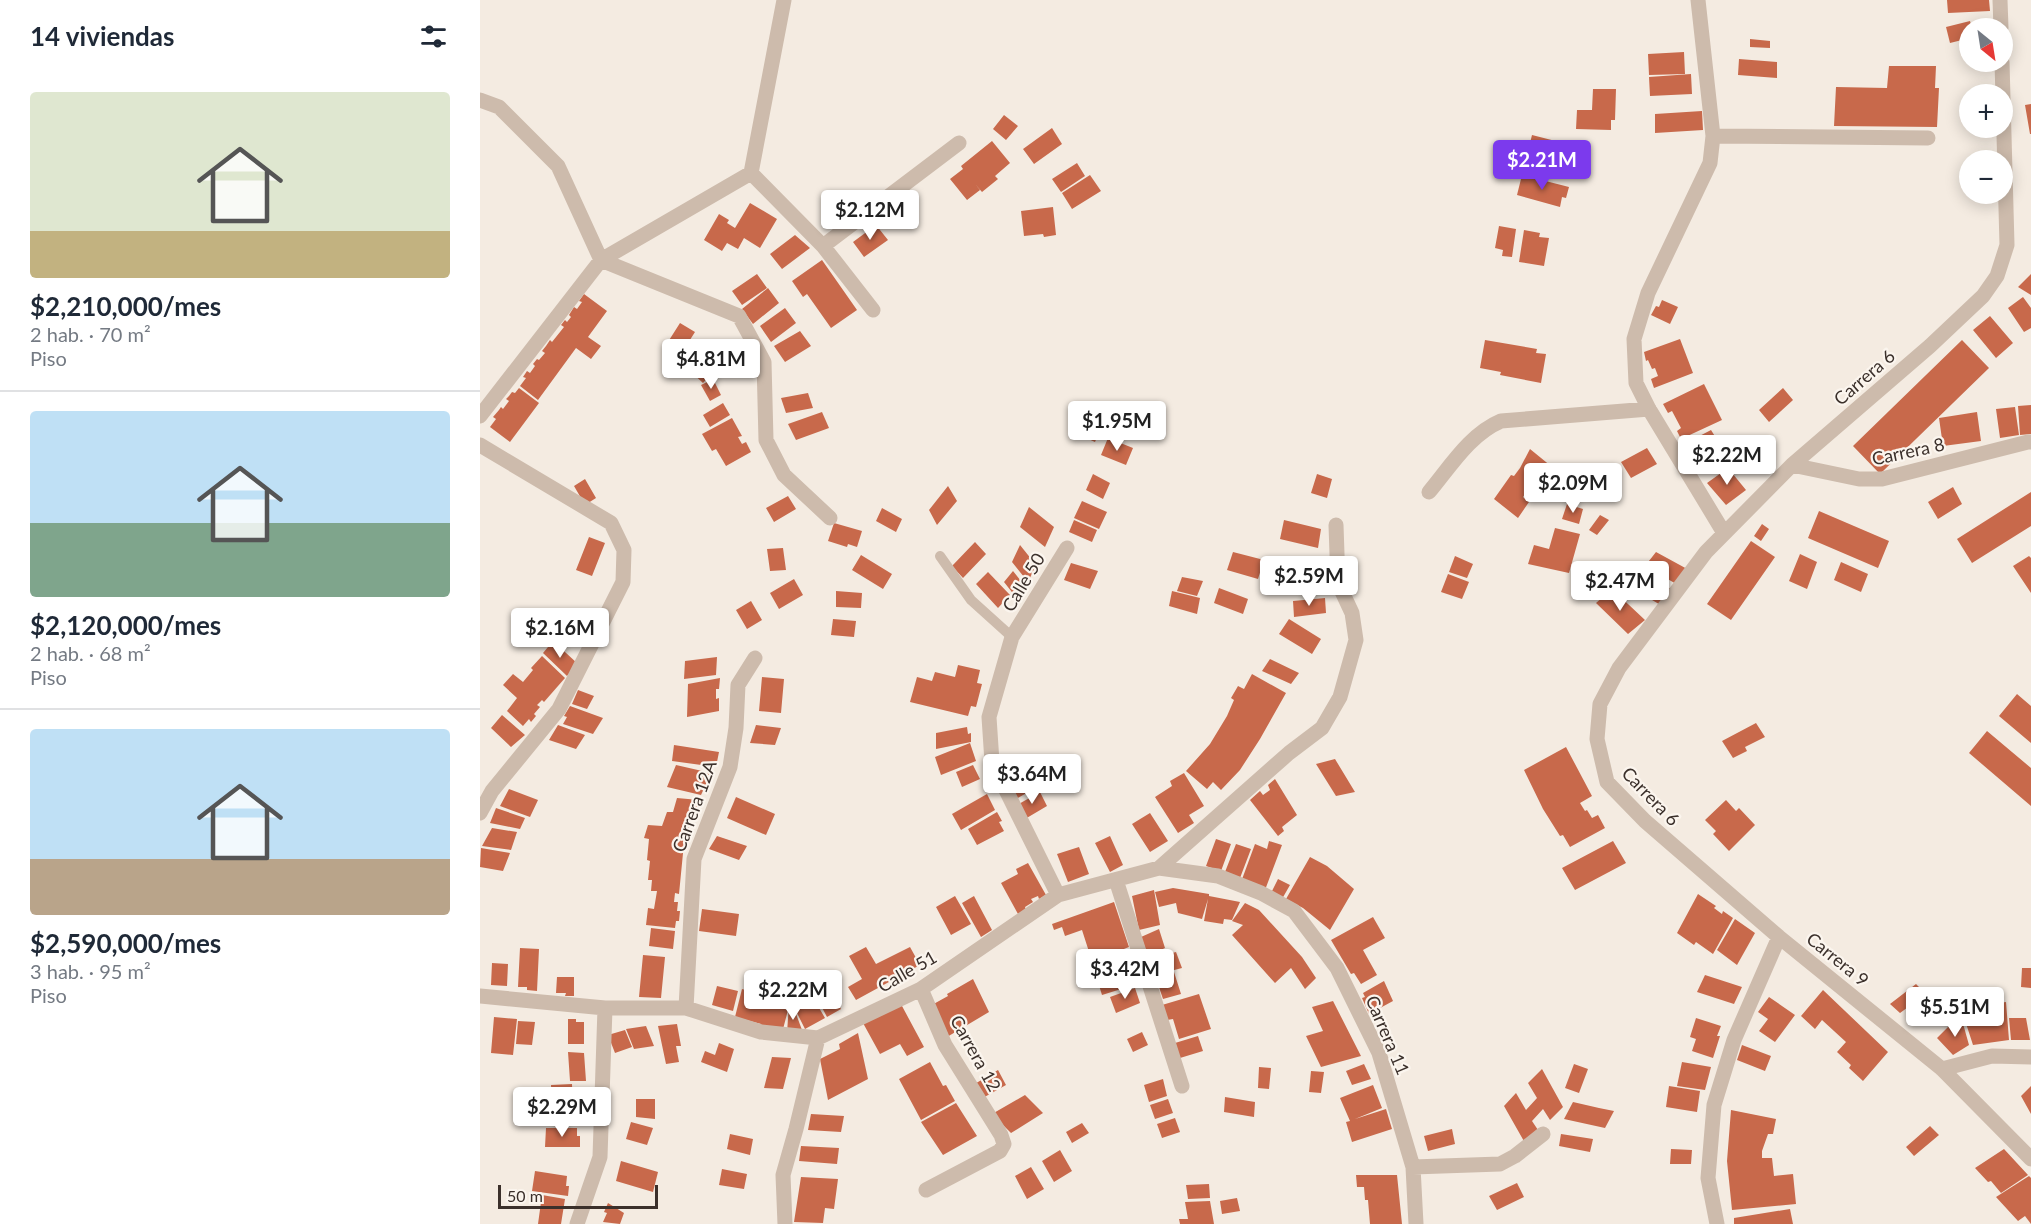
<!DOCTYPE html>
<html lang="es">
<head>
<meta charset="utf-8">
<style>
	:root { --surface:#fff; --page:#f2f2f3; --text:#1f2937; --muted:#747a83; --line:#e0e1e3; --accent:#7c3aed }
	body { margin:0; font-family:Lato,sans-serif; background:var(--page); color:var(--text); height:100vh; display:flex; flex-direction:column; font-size:22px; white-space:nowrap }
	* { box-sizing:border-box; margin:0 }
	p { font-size:20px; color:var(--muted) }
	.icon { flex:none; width:33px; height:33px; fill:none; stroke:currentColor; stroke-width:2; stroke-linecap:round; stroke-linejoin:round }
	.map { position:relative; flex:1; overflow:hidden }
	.sheet { display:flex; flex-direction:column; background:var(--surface); width:480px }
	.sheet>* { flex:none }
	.needle { width:39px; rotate:150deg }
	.fabs { position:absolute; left:1479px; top:18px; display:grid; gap:12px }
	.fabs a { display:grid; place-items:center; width:54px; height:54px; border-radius:50%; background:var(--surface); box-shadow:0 3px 15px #0003; font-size:30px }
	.scale { position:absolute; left:18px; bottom:15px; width:160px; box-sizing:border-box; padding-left:6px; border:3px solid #3b302b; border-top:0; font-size:16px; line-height:21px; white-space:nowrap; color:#3b302b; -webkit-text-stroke:4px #fbf5ee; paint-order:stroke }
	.price { position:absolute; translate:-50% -51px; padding:0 14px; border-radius:6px; background:#fff; color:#222; font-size:20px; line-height:39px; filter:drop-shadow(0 2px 3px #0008) }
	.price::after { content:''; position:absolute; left:50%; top:36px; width:18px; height:14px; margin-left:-9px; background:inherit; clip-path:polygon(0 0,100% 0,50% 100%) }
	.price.on { background:var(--accent); color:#fff }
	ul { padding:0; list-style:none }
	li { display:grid; align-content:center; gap:12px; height:318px; padding:0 30px }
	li+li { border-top:2px solid var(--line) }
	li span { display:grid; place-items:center; height:186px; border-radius:6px; color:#555 }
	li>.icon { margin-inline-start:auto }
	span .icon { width:108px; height:108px; fill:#fffc; stroke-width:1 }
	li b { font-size:26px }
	h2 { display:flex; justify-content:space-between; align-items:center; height:72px; padding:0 30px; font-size:26px }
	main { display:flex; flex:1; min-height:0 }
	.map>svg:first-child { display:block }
</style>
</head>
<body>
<main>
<section class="sheet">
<h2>14 viviendas<svg class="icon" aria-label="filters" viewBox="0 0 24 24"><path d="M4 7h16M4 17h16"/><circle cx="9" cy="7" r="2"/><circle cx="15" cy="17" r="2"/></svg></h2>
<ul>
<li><span style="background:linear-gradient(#dfe7d0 75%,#c2b280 0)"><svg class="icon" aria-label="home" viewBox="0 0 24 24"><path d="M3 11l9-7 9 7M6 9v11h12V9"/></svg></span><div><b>$2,210,000/mes</b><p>2 hab. · 70 m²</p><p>Piso</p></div></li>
<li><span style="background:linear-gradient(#bfe0f5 60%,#7fa58c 0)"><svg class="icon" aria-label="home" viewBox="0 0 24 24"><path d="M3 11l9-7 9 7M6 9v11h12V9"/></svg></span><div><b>$2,120,000/mes</b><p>2 hab. · 68 m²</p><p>Piso</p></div></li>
<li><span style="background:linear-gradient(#bfe0f5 70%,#b9a48a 0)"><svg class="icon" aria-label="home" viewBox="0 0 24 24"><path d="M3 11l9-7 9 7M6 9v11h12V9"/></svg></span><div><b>$2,590,000/mes</b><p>3 hab. · 95 m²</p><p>Piso</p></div></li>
</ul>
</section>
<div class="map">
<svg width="1551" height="1224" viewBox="0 0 1551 1224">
	<rect width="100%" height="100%" fill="#f4ebe1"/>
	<path fill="#c8694b" d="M1467,0H1509L1510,11L1468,13Z
		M1490,21L1492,28H1490V38L1470,43L1466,27Z
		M1270,39L1290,41V48L1270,47Z
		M1204,52L1205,74L1169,75L1168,54Z
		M1259,59L1297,62V78L1258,75Z
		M1409,66H1456L1455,88H1459L1457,127L1354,126L1356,87L1407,88Z
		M1211,74L1212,94L1170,96L1169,77Z
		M1113,89H1136L1135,120H1131V130L1096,129L1097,110H1112Z
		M1551,104V134H1550L1545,105Z
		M1222,111L1223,130L1175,133V114Z
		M524,115L538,126L526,140L513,129Z
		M572,128L582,144L554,164L543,149Z
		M1052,135L1095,146L1093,155L1096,156L1094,167L1047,155Z
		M512,141L530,163L515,176L518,179L502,192L495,184L500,190L487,200L470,179L483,169L481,166Z
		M597,163L605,176L581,192L572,179Z
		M610,175L621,191L592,209L582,193Z
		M1042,175L1089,187L1086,198L1082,197L1080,207L1037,195Z
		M270,203L297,219L280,248L264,238L258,249L247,243L242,251L224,240L239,214L249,220L247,223L255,228Z
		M573,207L576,235L564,237L563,234L544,236L541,211Z
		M396,225L408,240L384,257L373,242Z
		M1019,226L1036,229L1032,257L1022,256L1023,250L1015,248Z
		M1044,230L1060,233L1059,237L1069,238L1064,266L1039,262Z
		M315,235L330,248L302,269L290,254Z
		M342,260L377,310L351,328L327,294L323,297L312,281Z
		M277,274L287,288L262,305L252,291Z
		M1551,274V295L1538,287Z
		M288,288L299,303L273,324L262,309Z
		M104,294L127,311L108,337L121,346L111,359L96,348L58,400L40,386L46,378L43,377L47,371L50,373L55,366L53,364L57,359L59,360L65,353L62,351L66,346L70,340L72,342L84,327L81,325L85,320L87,322L91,317L89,315L94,307L97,309L102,302L99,301Z
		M1543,297L1551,308V328L1544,332L1528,308Z
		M1182,300L1198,307L1190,324L1171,315L1176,306L1179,307Z
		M305,308L316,323L291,342L280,326Z
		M1510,316L1533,343L1516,358L1493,330Z
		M200,323L215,332L201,354L186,345Z
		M320,331L331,346L305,362L294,346Z
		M1200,339L1213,373L1174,388L1171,379L1178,376L1175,368L1172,369L1168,360L1166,361L1164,352Z
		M1005,340L1057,349L1056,353L1066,354L1061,383L1020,375L1021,372L1000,368Z
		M1482,340L1509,368L1400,474L1373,446Z
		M223,356L236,369L223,383L209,370Z
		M233,379L241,395L230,401L221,385Z
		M1224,384L1242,420L1201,439L1197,431L1201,428L1192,411L1188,413L1183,404Z
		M39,388L59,403L30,442L10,427L16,419L13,417L19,410L21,407L23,409L29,401L26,399L29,396L32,392L35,393Z
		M1303,388L1313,400L1289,422L1279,410Z
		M328,393L333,408L306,413L301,398Z
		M643,401L668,411L660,428L636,418Z
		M243,403L250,415L230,427L223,415Z
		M1551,405V434L1540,435L1538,406Z
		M1535,407L1539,435L1520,438L1516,409Z
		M342,412L349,428L316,440L308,424Z
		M1497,412L1501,441L1463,446L1459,418Z
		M602,413L623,423L615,442L593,432Z
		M252,418L262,436L258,437L262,444L266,442L271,452L246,466L236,449L232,451L222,434Z
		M1231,430L1243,449L1215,463L1209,454L1213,451L1208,442Z
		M628,438L653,448L646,465L621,455Z
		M1167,448L1177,464L1151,478L1141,462Z
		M1050,449L1077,471L1065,488L1055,480L1043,497L1049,502L1038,518L1014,499L1031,475L1034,476L1040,468Z
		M1248,468L1266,490L1246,505L1227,483Z
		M613,474L630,483L623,499L606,490Z
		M837,474L852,479L847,498L831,493Z
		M105,479L116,498L105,505L94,486Z
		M468,486L477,501L457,525L449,510Z
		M1473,487L1482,504L1458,519L1448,502Z
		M1551,492V526L1492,563L1477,539Z
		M308,496L316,509L294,522L286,508Z
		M602,501L627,512L619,529L594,518Z
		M1087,504L1103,509L1099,524L1082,519Z
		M549,507L574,527L565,547L540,527Z
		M402,508L422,519L416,532L396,521Z
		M1339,511L1409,541L1398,568L1328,538Z
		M1120,515L1129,520L1117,535L1109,530Z
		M594,520L617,530L612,542L589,532Z
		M804,520L841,529L838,548L800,539Z
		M354,523L382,531L377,547L368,544L367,547L348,541Z
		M1282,524L1289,529L1281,541L1274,536Z
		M1075,528L1100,534L1089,573L1048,564L1054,545L1069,549Z
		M109,537L125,543L112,576L96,570Z
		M1271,541L1295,557L1251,620L1227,604Z
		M495,542L506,554L483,578L472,566Z
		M540,545L556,565L548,582L532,562Z
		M303,548L306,570L290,571L287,549Z
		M753,552L784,560L778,579L747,570Z
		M1176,552L1209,570L1198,585L1165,566Z
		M1320,554L1337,562L1327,589L1309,581Z
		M381,555L412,574L403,589L372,570Z
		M975,556L993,564L987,578L969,572Z
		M1549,556L1551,558V593L1533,566Z
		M1361,562L1388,574L1381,592L1354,580Z
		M591,563L618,571L610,589L584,580Z
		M533,571L544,585L535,596L524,582Z
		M508,572L530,595L518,608L496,584Z
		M968,574L989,582L982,599L961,592Z
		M1165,574L1191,589L1184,607L1155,590Z
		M702,577L723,581L717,596L697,591Z
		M314,579L323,595L299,609L290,593Z
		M739,588L768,599L763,614L734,603Z
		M1132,589L1165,620L1148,634L1116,603Z
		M356,591L382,593L381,608L356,607Z
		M692,591L720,598L717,614L689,606Z
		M845,598L846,613L814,617L813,601Z
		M271,601L282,620L267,629L256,610Z
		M353,619L376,621L374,637L351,635Z
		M809,619L841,639L832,654L799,634Z
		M73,641L98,664L87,676L63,653Z
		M62,656L85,678L64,702L62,700L57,705L60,707L54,714L56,716L51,722L49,719L43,726L27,711L37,698L23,685L33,674L43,682L53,670L51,668Z
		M237,657L236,675L204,679L205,661Z
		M790,659L819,673L811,684L782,671Z
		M478,665L500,670L497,683L502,684L496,707L491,706L488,716L430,702L437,677L452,681L455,672L475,677Z
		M772,674L806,693L780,739L760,770L741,790L733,782L727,789L706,771L730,744L747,716L754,700L751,698L758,686L764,689Z
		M282,677L304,679L301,713L279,711Z
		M240,678L239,689H236V699L239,698V711L207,717L208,684Z
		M98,690L114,696L107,709L92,704Z
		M1537,694L1551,706V743L1519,716Z
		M90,706L123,718L113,734L83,724L87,717L84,716Z
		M22,715L45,735L31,747L11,728Z
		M1276,723L1285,737L1265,747L1267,751L1253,758L1242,741Z
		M78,725L105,735L96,749L69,740Z
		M276,725L301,728L295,745L270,743Z
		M487,727L488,734L491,733V742L456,749V733Z
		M1507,731L1551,768V806L1489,753Z
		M490,743L496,761L461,775L455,757Z
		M194,745L239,752L236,767L192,761Z
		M1086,747L1112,796L1100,803L1105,811L1107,810L1112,818L1118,815L1125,828L1090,847L1083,835L1080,836L1063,809L1044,770Z
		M525,758L526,761L536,762L540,775L524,782L518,760Z
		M855,759L875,792L856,796L836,764Z
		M196,765L231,773L221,795L187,787Z
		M493,765L500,779L482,787L476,772Z
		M549,771L559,786L534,800L525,784Z
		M704,773L724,806L709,815L714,823L698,833L675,797L692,786L690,781Z
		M795,779L817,815L802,827L804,831L798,836L770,800L780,791L783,795L790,790L788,785Z
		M29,789L58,800L50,817L20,806Z
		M560,792L567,806L545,819L537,805Z
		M507,794L515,810L481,830L472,814Z
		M256,797L295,814L286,835L247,818Z
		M197,798L219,800L215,815L212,814L204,843L199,894L195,893L194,902H198L197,911H200L199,921H196L195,928L166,925L168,908L174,909L177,891H171L172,880H168L170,861L167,860L169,839L164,838L168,825L182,826L187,812H193Z
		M1246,800L1256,811L1259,808L1275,825L1249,851L1233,834L1236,831L1225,820Z
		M16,808L45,818L40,829L10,823Z
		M517,812L522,821L519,822L524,831L497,845L488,829Z
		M670,813L688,841L670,852L652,824Z
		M12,828L37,832L31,850L2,846Z
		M237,836L267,846L259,860L229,849Z
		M630,836L643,865L630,872L615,843Z
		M736,839L751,844L741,871L726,866Z
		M789,841L802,845L785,890L761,882L775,844L787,849Z
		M1133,841L1146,863L1095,890L1082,868Z
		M756,844L771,849L760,878L745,872Z
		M599,847L609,874L588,882L577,854Z
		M1,848L30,853L23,871L0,867Z
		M830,857L847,866L874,889L850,930L823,908L806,899Z
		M548,863L566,895L559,899L558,896L551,899L553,902L545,907L546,910L538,914L521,883L538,874L536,869Z
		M798,879L810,885L802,899L791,893Z
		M693,888L729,894V896L760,902L752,920L744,919L743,924L724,921L728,899L722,919L698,913L696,903L679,907L675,892Z
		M674,890L680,925L659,930L652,896Z
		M1218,894L1236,906L1234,908L1242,914L1243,911L1253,918L1233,954L1216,942L1214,945L1197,933Z
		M475,896L491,924L471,935L456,907Z
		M494,896L512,930L501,937L482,903Z
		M634,902L649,947L631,954L630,951L611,958L602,930L585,936L582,927L574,930L572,924Z
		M765,903L779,910L822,957L836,978L825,989L811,968L795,983L752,935L763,925L752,921Z
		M222,909L259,914L256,936L219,931Z
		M893,917L905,938L883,950L897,975L881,984L874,973L871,974L851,940Z
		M1255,919L1275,933L1257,965L1237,950Z
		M171,928L195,931L193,949L169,946Z
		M679,929L685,948L668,956L661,937Z
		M386,947L396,964L430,947L440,965L376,1000L368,987L382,979L369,956Z
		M40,948L59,949L57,991L47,990V987H38Z
		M645,952L654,985L622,995L612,963Z
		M696,952L702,968L675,975L669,959Z
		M163,955L185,957L181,998L159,997Z
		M12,963L28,964L27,986L11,985Z
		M1542,968H1551V988L1541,987Z
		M694,972L701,994L683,999L676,978Z
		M1225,975L1262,987L1254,1004L1217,992Z
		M77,977H94V996H85L86,993H76Z
		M493,979L509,1012L467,1037L450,1006L468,996L467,994Z
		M904,981L913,1001L889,1014L882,998L885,997L883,993Z
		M1436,984L1446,994L1420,1013L1410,1004Z
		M237,986L258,991L253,1011L232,1005Z
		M655,988L660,1003L636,1013L630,997Z
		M262,989L279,994L277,1001L308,1010L302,1033L281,1027V1024L255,1017Z
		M1343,990L1408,1052L1383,1081L1369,1068L1371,1065L1357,1052L1366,1042L1342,1020L1335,1029L1321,1016Z
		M351,991L361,1009L347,1017L337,998Z
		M719,994L731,1029L699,1039L693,1019L687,1020L682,1005Z
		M1289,997L1315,1015L1295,1042L1279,1031L1288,1019L1278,1012Z
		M335,1001L345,1018L325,1029L316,1011Z
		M853,1001L881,1056L841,1067L826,1036L843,1031L832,1007Z
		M1526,1002L1529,1040L1493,1045L1481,1008Z
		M312,1003L322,1030L307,1033L309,1004Z
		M419,1005L422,1006L444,1047L427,1056L420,1044L400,1054L383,1023Z
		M14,1017L37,1019L33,1055L11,1053Z
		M1216,1018L1241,1026L1237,1036H1240L1233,1058L1212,1051L1216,1039L1210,1037Z
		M1529,1018H1546L1550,1040H1531Z
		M88,1019H96V1022H104V1044H88Z
		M1482,1020L1489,1045L1473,1055L1457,1038L1468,1027Z
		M38,1021L55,1022L52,1045L36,1044Z
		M197,1024L201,1046H196L199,1062L186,1064L178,1026Z
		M166,1026L174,1046L154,1049L146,1029Z
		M145,1030L152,1047L135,1053L128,1035Z
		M662,1032L668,1045L653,1052L647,1039Z
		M378,1033L388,1079L348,1100L340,1059L360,1049L359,1044Z
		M718,1036L723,1051L700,1058L695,1043Z
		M239,1043L254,1049L247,1072L221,1062L225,1051L235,1055Z
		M1262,1045L1291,1056L1285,1071L1257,1060Z
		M88,1052L104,1053L106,1081H90Z
		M292,1057L311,1058L303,1089L284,1088Z
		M450,1062L463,1086L466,1085L475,1101L441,1120L419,1079Z
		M1202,1062L1231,1067L1225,1090L1197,1086Z
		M884,1064L891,1079L872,1085L866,1071Z
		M1094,1064L1108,1069L1099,1093L1085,1088Z
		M779,1067L791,1068L789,1089L778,1088Z
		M1062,1069L1083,1107L1070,1120L1063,1109L1052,1121L1058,1130L1045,1143L1024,1106L1036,1093L1046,1110L1057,1098L1048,1083Z
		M518,1070L526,1085L501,1099L493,1085Z
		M831,1071L844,1072L841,1093L829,1092Z
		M683,1079L687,1096L669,1102L664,1085Z
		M92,1084L93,1110H72L71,1085Z
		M893,1085L902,1108L875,1119L906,1109L912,1129L872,1142L866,1122L870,1121L860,1098Z
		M1189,1086L1220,1091L1217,1112L1186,1107Z
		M1551,1086V1114L1541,1096Z
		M545,1095L563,1113L531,1133L512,1114Z
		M745,1097L775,1102L774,1117L744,1112Z
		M156,1099H175V1119L156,1117Z
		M688,1099L693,1113L675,1119L670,1105Z
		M1093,1102L1119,1108L1134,1111L1125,1128L1084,1119Z
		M476,1103L497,1136L463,1155L441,1122Z
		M1251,1110L1296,1119L1293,1134H1288L1282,1151V1158H1292L1294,1176L1313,1174L1316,1204L1252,1210L1247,1161Z
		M331,1114L364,1116L361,1132L328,1130Z
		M695,1118L700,1132L682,1138L677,1124Z
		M151,1122L173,1128L167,1145L146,1139Z
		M602,1123L609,1133L592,1143L586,1132Z
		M1450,1126L1459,1135L1434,1156L1426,1147Z
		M66,1128H97V1136H100V1147H65Z
		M972,1129L975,1144L948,1151L944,1136Z
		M250,1134L273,1139L270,1155L247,1149Z
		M1081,1134L1113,1139L1110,1152L1079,1146Z
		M321,1146L359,1148L357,1164L319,1161Z
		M1191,1149L1212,1150L1211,1164H1190Z
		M1524,1149L1548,1175L1521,1193L1511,1181L1508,1182L1495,1168Z
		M580,1150L592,1171L574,1182L562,1161Z
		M141,1161L178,1172L173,1192L136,1181Z
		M551,1167L564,1189L547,1199L535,1176Z
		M242,1169L267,1174L264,1189L239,1185Z
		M55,1171L87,1176L86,1186H89L88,1196L52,1191Z
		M876,1175H917L922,1224H890L888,1200H885L884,1187H877Z
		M1549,1176L1551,1178V1224L1545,1216L1538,1221L1516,1197Z
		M321,1177L358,1179L354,1209L345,1208L343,1223L314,1222Z
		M1037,1183L1044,1197L1017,1210L1009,1196Z
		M729,1184L730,1198L708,1199L706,1185Z
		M62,1195L85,1199L81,1224H58Z
		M757,1198L760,1211L742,1214L740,1201Z
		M730,1201L734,1224H700L699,1219H708L705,1202Z
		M128,1203L144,1213L140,1224L123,1222L127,1213L124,1212Z
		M1310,1209L1313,1224H1254V1218Z"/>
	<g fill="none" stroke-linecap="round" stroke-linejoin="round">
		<path stroke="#cdbbac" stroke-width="10" d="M460,556L491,600L532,637"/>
		<path stroke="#cdbbac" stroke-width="15" d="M1218,0L1233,136L1230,163L1168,293L1154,339L1156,383L1169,409L1244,533
			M1520,0L1521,28
			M1522,62L1527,245L1517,276L1503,296L1450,346L1312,465L1226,552L1139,668L1120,704L1117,739L1127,782L1165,821L1299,937L1462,1069L1551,1159
			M0,100L19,107L78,166L121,260L259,316L284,362L286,440L304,475L350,518
			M1233,136L1448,138
			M271,173L343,246L393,310
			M343,246L479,143
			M0,416L121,260L271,173L304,0
			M0,445L131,523L144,550L143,582L79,709L12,791L0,813
			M1312,465L1379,479H1402L1548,442H1551
			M949,492C970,467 990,434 1021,421L1169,409
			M679,868L809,753L842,728L860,697L876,640L872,613L858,583L856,525
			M636,880L702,1086
			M578,895L512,762L509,717L532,637L587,548
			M441,989L465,1045L521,1135L524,1144L520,1151L446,1190
			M0,996L125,1008H206L281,1032L338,1038L441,989L578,895L679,868L738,876L781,893L814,911L857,968L899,1053L933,1167L936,1224
			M206,1008L214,859L250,767L256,728L258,685L275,658
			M1462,1069L1512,1056L1551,1057
			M933,1167L1020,1164L1035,1156L1063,1134
			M97,1224L120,1157L125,1008
			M305,1224L303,1175L316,1129L338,1038
			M1237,1224L1228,1178L1234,1105L1254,1040L1299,937"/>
	</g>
	<g text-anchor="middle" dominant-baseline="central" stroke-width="4.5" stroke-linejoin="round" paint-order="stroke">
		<g font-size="18" fill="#3b302b" stroke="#fbf5ee">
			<text transform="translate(1384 377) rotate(-41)">Carrera 6</text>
			<text transform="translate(1428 451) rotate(-12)">Carrera 8</text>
			<text transform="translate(543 582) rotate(-59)">Calle 50</text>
			<text transform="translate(1171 796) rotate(46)">Carrera 6</text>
			<text transform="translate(214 806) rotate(-70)">Carrera 12A</text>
			<text transform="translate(1358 959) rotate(39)">Carrera 9</text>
			<text transform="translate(427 971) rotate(-30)">Calle 51</text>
			<text transform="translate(908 1035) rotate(67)">Carrera 11</text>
			<text transform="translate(496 1053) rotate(61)">Carrera 12</text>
		</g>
	</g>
</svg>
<div class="fabs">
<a><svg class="needle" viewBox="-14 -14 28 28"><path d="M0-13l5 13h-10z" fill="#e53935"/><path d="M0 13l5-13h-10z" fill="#747a83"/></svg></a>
<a>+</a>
<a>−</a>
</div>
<div class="scale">50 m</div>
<b class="price on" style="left:1062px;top:191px">$2.21M</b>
<b class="price" style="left:390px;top:241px">$2.12M</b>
<b class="price" style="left:231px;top:390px">$4.81M</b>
<b class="price" style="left:637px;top:452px">$1.95M</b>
<b class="price" style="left:1247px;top:486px">$2.22M</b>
<b class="price" style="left:1093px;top:514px">$2.09M</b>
<b class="price" style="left:829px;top:607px">$2.59M</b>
<b class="price" style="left:1140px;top:612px">$2.47M</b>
<b class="price" style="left:80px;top:659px">$2.16M</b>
<b class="price" style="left:552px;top:805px">$3.64M</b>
<b class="price" style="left:645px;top:1000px">$3.42M</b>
<b class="price" style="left:313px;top:1021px">$2.22M</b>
<b class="price" style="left:1475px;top:1038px">$5.51M</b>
<b class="price" style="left:82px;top:1138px">$2.29M</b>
</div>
</main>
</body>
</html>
